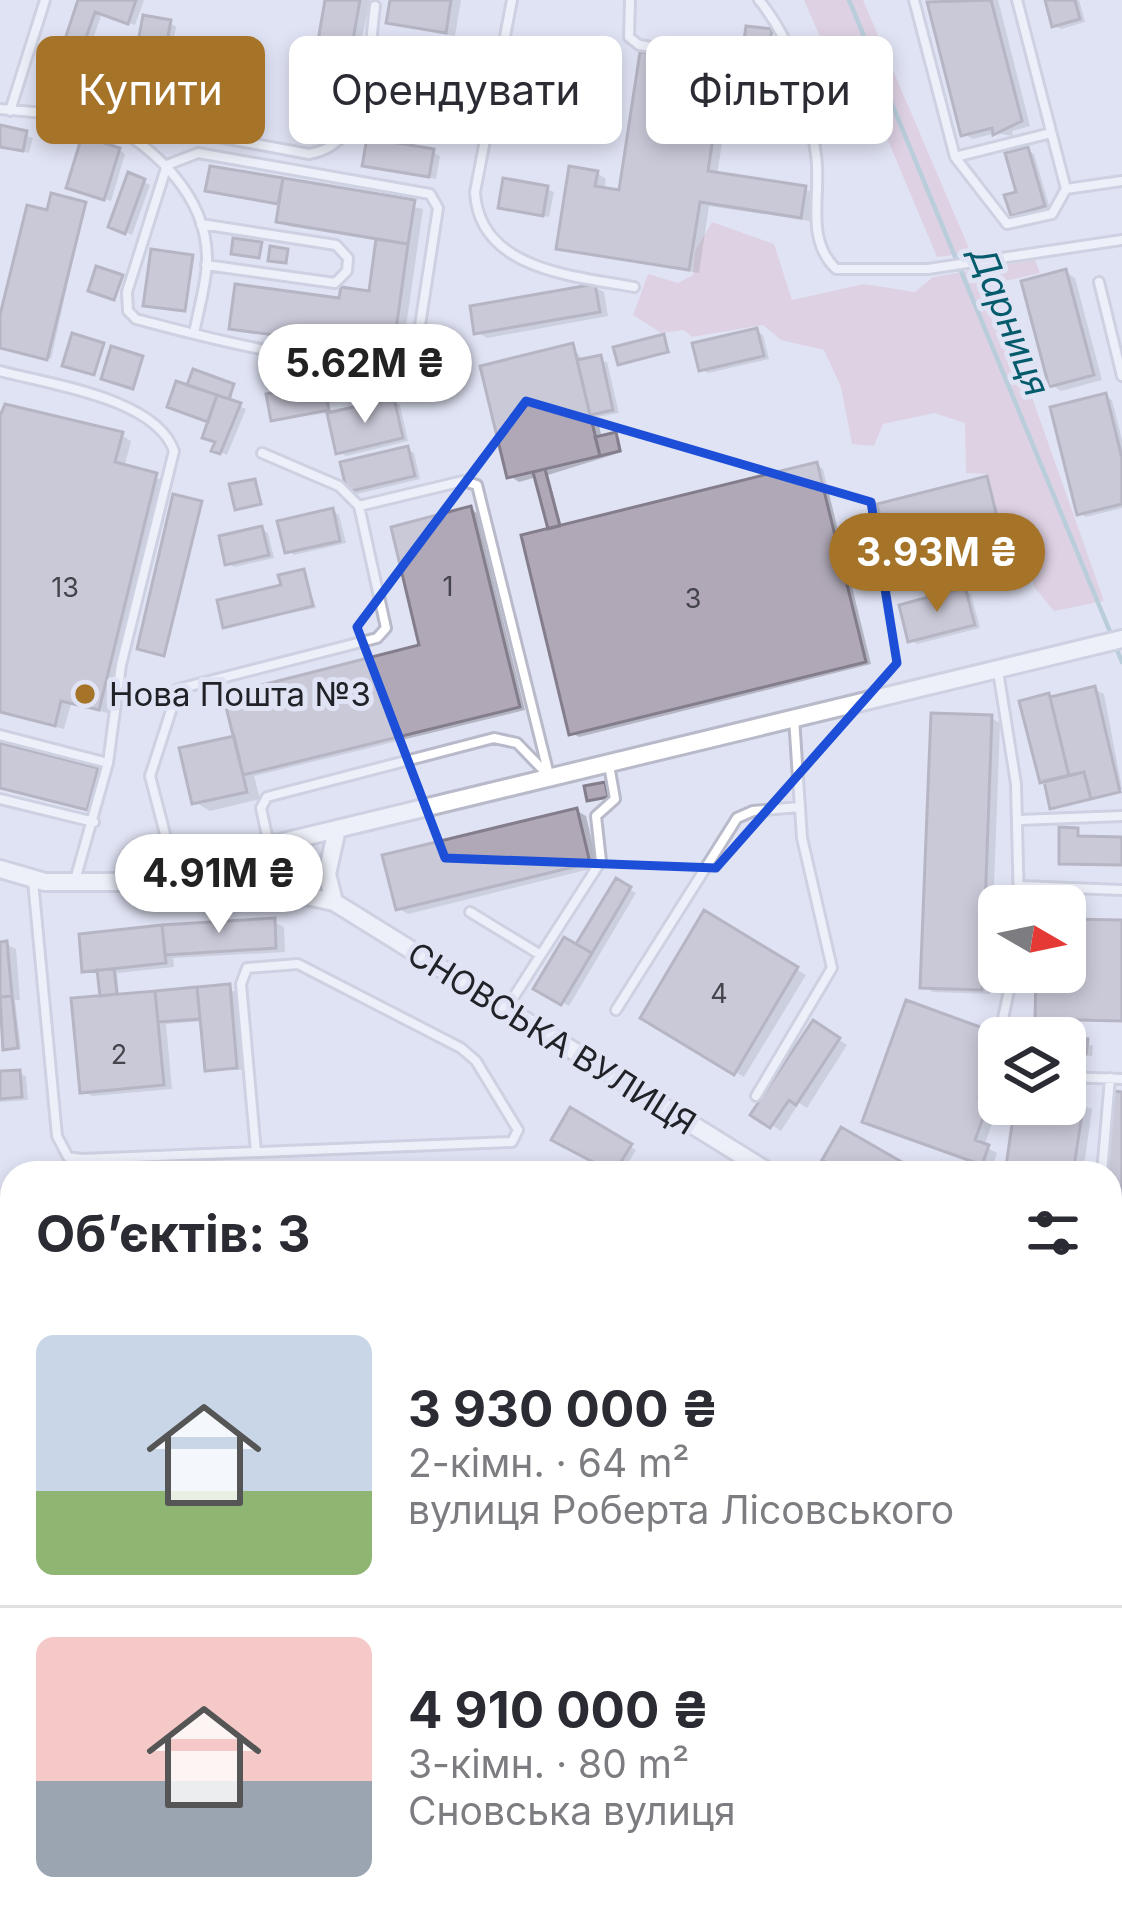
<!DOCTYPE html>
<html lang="uk">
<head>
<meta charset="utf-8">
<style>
	:root { --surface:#fff; --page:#f7f7f7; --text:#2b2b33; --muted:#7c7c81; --line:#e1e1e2; --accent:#a57429 }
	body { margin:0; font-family:Inter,sans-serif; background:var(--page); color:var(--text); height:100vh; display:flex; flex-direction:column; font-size:45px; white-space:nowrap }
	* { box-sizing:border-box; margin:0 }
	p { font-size:39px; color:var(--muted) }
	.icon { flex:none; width:66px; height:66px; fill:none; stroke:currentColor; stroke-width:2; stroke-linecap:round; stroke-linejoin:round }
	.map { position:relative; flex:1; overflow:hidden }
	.panel { position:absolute; left:0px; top:1161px; width:1122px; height:768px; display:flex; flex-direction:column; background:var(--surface); border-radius:36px 36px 0 0; box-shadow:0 6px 18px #0003 }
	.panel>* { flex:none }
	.hud { position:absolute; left:36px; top:36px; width:1050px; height:108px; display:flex; gap:24px }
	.needle { width:78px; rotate:99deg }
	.tools { position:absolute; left:978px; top:885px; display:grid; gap:24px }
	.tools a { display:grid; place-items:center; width:108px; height:108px; border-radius:18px; background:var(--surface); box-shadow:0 6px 18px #0003; font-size:60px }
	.price { position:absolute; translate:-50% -102px; padding:0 27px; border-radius:42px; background:#fff; color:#222; font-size:39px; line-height:78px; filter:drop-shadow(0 3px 6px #0008) }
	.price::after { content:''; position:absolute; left:50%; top:72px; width:36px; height:27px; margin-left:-18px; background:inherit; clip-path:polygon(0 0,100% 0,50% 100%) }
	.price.on { background:var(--accent); color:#fff }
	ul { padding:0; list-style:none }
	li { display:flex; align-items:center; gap:36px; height:300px; padding:0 36px }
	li+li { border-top:3px solid var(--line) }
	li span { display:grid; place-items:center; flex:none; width:336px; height:240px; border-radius:18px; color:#555 }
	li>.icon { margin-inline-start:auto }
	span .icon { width:144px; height:144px; fill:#fffc; stroke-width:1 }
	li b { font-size:51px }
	h2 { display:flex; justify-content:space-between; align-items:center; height:144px; padding:0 36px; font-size:51px }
	.tag { padding:0 42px; border-radius:18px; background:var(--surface); box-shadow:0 6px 18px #0003; font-size:42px; line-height:108px }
	.tag.on { background:var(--accent); color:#fff }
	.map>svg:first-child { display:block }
</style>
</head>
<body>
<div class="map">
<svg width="1122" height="1929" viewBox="0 0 1122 1929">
	<rect width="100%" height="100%" fill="#e0e3f4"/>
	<path fill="#dabbce" d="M804,0H863L971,253L937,257L881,124L850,106Z
		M712,222L774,244L792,300L864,284L915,292L933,277L1035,260L1040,273L992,284L1104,601L1054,611L1034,587L1024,542L1005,544L988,474L966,473L965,423L934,413L883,424L874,446L852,444L841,387L824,350L781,340L763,325L692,337L684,330L661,333L633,315L648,274L678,283L693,275L695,251Z
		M178,1917H465L464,1929H160Z
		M661,1917H931L938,1929H659Z"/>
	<path fill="#0003" d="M81,0H144L135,25L102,13L89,50L74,44Z
		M328,0H370L345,119L309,109Z
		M393,0H461L455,36L389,22Z
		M947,0H998L1030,126L1012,131L1013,136L996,133L973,139L964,134L930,4Z
		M1048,0H1079L1085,22L1061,29L1054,25Z
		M170,23L176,27L170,60L140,52Z
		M771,32L772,58L749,55Z
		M117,67L115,100L103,98Z
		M723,68L733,73L717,175L805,189L814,194L810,221L709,206L699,273L559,248L597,173L606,179L604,190L621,193Z
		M0,128L33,138L29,153L0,147Z
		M119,150L125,154L111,201L76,190Z
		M1028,150L1034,154L1050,209L1020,218L1013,214Z
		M433,152L440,156L436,179L365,164Z
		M212,169L423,209L402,354L232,327L372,294L379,241L288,226L279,221L282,205L209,189Z
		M144,182L150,185L132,235L118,229Z
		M547,189L554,192L549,217L502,207Z
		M85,205L51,359L0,347V328L49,213Z
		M1065,272L1075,278L1102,380L1061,391L1052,385Z
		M594,287L604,292L608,316L487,338L477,332Z
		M756,331L763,335L769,359L708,373L701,369Z
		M663,337L671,353L620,363Z
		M572,346L584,362H607L619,413L597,417L602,438H619L622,452L548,475L562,528L817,465L823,469L871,664L579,737L572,733L552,531L537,477L519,482L510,476Z
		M233,387L231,403L246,409L227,455L215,450L218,442L212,440Z
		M323,387L332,415L394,401L400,405L408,441L346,456L339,452L330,412L274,419Z
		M1106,396L1112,400L1122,440V508L1086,517L1079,513Z
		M0,419L121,435L131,441L124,468L165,481L108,713L71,704L64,729L0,713Z
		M407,449L414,453L420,479L357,494L350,490Z
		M255,482L263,505L241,510L238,508Z
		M471,509L477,513L525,710L254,776L260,799L210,811L195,802L237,738L423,647Z
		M333,511L339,515L346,543L294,555L288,551Z
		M262,530L268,533L274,558L234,567L227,563Z
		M304,572L316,608L226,626L284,587Z
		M964,590L971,594L980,628L917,644L911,640Z
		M1094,689L1104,694L1122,789L1054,807L1049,696Z
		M991,718L1000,723L990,994L933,992L923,986Z
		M0,746L106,776L97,813L0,789Z
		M577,811L586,816L598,867L408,914L398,908Z
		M617,882L636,893L569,1006L538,988L577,948Z
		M706,914L806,975L744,1077L644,1017Z
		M274,922L284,927L285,952L173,958L174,967L117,973L119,997L236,991L243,1070L207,1069L203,1021L166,1024L172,1089L92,1096L83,1091L103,999L100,975L85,970Z
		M6,944L16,949L20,1000H15L21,1049L10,1050L0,1001V945Z
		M908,1004L1002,1038L999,1072L987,1104L997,1110L984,1146L997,1153L992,1168L875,1126Z
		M814,1024L847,1045L807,1108L799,1103L781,1131L755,1114Z
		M1065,1039L1093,1046L1092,1056L1065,1052Z
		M19,1073L26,1076L28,1100L0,1102V1075Z
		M1065,1101L1092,1109L1083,1173H1008L1018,1104Z
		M571,1112L636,1150L622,1173H611L555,1139Z
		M1110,1663L1122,1665V1728L1110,1727Z
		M535,1917H577L598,1929H534Z
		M965,1917H1012L989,1929H972Z"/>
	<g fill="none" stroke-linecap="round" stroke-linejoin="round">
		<path stroke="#89b2bd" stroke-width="4.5" d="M849,0L1111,634
			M1115,645L1122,662"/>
	</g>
	<path fill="#b0a8b7" stroke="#847d8b" stroke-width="3" d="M78,0H136L128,24L95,12L82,49L64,42Z
		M325,0H360L342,102L335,116L306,110Z
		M390,0H451L446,33L386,23Z
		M991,0L1022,121L993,135L992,128L961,136L927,2Z
		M1045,0H1075L1080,19L1052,27Z
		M143,15L171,20L164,58L136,53Z
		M746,26L772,29L768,58L742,54Z
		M523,43L545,46L543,63L521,60Z
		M640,52L724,65L708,171L806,186L801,218L700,202L689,270L556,249L569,166L598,171L595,186L619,190Z
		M103,62L118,64L111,100L96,98Z
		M157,78L184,84L180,108L152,103Z
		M0,125L27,131L23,151L0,147Z
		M82,136L120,148L104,200L66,188Z
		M367,138L434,149L429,177L362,166Z
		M1028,147L1045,206L1011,216L1004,195L1016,192L1005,153Z
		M210,166L283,178L278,204L205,191Z
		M128,172L145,179L125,234L108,227Z
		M283,178L415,200L408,244L276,222Z
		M503,178L548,186L543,216L498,208Z
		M51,193L86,202L47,360L0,348V315L27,205L47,210Z
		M233,238L262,242L259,258L231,254Z
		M376,239L408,244L393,351L229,329L235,284L339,298L341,287L369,291Z
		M270,246L288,249L286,263L268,261Z
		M151,249L193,255L185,311L143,306Z
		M96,266L123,275L114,300L88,291Z
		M1066,269L1094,375L1049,387L1021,281Z
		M595,284L600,312L474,334L470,306Z
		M757,328L764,356L699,371L692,343Z
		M72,333L104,343L94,375L62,366Z
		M664,334L668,352L618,365L613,347Z
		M573,343L600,456L507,478L480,366Z
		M111,346L143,356L133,389L101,379Z
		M601,355L613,410L590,415L577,360Z
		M193,369L234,384L229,399L187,385Z
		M176,381L217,395L208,422L167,407Z
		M324,384L329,410L271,421L266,394Z
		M1106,393L1122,458V504L1077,515L1050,407Z
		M217,395L241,403L220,454L211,451L215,442L202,438Z
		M394,398L403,438L336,454L327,413Z
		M5,404L123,432L115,462L157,473L99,710L61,701L55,726L0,712V416Z
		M616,432L620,451L600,456L595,437Z
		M408,446L415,476L347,492L340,462Z
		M817,462L866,662L569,735L521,535Z
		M545,469L560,526L548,529L533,472Z
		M987,476L1001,533L891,561L877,504Z
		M255,479L261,504L235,510L229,484Z
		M173,494L202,501L164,656L137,649Z
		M471,506L520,707L243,775L223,695L419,645L391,527Z
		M333,508L340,541L285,553L277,521Z
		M262,526L269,555L225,565L219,536Z
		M304,569L313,606L223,628L217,600L281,585L278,575Z
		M965,587L975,625L908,642L899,605Z
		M1095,686L1120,792L1091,799L1084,772L1069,776L1050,697Z
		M1049,693L1069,776L1040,783L1019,701Z
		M931,713L992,715L982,990L920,988Z
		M234,736L247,792L192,804L179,748Z
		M0,743L98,768L87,810L0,788Z
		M1084,772L1091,799L1050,809L1044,781Z
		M605,782L608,797L587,801L584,786Z
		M577,808L590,863L396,910L382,855Z
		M1059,827L1078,828V836L1122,837V865L1059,864Z
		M616,878L631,887L592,953L576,944Z
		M704,910L798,967L734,1075L640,1018Z
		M275,918L276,948L165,955L162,925Z
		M1065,919L1122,920V1021L1035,1019L1036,972H1065Z
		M162,925L166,963L82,972L79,934Z
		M564,937L592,953L561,1005L533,989Z
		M7,941L12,996L0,997V942Z
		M114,969L117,994L100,996L97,970Z
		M230,984L237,1068L205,1071L197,987Z
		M197,987L200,1019L158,1022L155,991Z
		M155,991L164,1085L80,1093L71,998Z
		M12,996L18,1048L3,1050L0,997Z
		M906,1000L1002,1035L979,1098L989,1102L975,1140L989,1145L982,1165L862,1122Z
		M813,1020L840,1038L796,1105L789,1100L770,1128L750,1115Z
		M1027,1030L1088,1039L1086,1054L1065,1051V1038H1026Z
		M20,1070L22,1097L0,1099V1071Z
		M1113,1091L1122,1092V1268L1110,1267L1107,1173Z
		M1065,1098L1084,1101L1073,1173H1005L1015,1104H1065Z
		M570,1107L632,1144L614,1173L551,1140Z
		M841,1127L921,1173H844L822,1160Z
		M1110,1425L1122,1429V1445L1110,1441Z
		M0,1484H12V1796H0Z
		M1110,1574L1122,1578V1621L1110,1613Z
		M1110,1660L1122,1662L1117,1727L1110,1726Z
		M1115,1764L1122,1768L1120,1786L1110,1780Z
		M1113,1812L1122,1813V1929H1099L1100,1917H1110Z
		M532,1917H570L569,1929H531Z
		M962,1917H994L971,1929Z"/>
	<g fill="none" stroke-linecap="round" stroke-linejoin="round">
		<defs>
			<path id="service" d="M512,0L475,192C479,270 574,276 634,287
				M630,0L629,37L639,45L798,70
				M759,0C795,44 809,99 816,155C822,194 804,238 836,269H928L1122,240
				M914,0L955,157L1051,133
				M1017,0L1066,189L1122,181
				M362,101L456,116
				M0,109L132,121L309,154C372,144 368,55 375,6
				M10,111L45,0
				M105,121C155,148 207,196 207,259C207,283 198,310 194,334
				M198,153L430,194L438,208L417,345C364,384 198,335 136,319L128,311L127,292L167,165Z
				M955,157L1007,224L1052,214L1066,189
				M201,224L336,245L348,258L347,271L335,283L206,265
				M1099,282L1122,376
				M0,371C48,384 156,398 174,451L121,665L108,763L75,880
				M359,506L463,481L477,485L549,775
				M998,671L1016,784L1019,906
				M0,735L108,763
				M0,799L94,822
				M1019,820L1122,816
				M269,845L261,808L267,797L494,738L517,743L548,775
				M173,865L150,776L178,689L377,638L386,628L359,506L339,486L262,453
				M33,881L57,1136L68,1157L81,1159L512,1142L518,1130L476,1061L461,1048L298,964L247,968L241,984L256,1152
				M1021,886L1122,890
				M470,912L539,954
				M506,1009L601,861L596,816L615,799L609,765
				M616,1010L737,818L753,811L799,807
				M1002,1023L1013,972
				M1065,1077L1122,1079
				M756,1096L832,968L802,838L794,718
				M1102,1173L1110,1078
				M0,1464H12
				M1110,1558L1122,1565
				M1110,1751L1122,1756
				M0,1816H12
				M27,1929L42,1917
				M95,1929L110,1917
				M514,1929L515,1917
				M597,1929V1917"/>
			<path id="minor" d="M0,869L45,882H118L1122,639
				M180,869L334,902L770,1173
				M334,902L327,874L337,829
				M1110,1295L1122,1296"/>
		</defs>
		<use href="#service" stroke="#b8baca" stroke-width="14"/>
		<use href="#minor" stroke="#b8baca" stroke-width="22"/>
		<path stroke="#848692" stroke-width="3" stroke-dasharray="12 6" stroke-linecap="butt" d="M718,1173L728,1167
			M0,1239H12
			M149,1929L163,1917"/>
		<use href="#service" stroke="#fff" stroke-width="8"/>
		<use href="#minor" stroke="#fff" stroke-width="16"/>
		<defs>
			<path id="rail" d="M0,1272L12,1273
				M0,1308H12
				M1110,1336H1122
				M0,1367H12
				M1110,1369L1122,1370
				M1110,1457L1122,1463
				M1110,1488L1122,1496
				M0,1643H12"/>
		</defs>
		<use href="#rail" stroke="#767883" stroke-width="9"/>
		<use href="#rail" stroke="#e0e3f4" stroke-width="4.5" stroke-dasharray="14" stroke-linecap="butt"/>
	</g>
	<path d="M0 0H1122V1929H0ZM526,401L871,502L897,663L716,868L445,858L357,627Z" fill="#e0e3f4" fill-opacity=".55" fill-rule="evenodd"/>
	<path fill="none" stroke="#1d4ed8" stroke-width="9" stroke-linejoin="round" d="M526,401L871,502L897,663L716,868L445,858L357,627Z"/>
	<circle fill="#a57429" stroke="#e0e3f4" stroke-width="4.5" cx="85" cy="694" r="12"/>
	<g text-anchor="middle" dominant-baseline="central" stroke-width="10" stroke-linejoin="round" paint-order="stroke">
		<g font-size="27" fill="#45444c">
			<text x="448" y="586">1</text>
			<text x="65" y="587">13</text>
			<text x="693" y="598">3</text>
			<text x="719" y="993">4</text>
			<text x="119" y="1054">2</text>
		</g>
		<g font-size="33" fill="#212228" stroke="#e0e3f4" text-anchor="start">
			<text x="109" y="694">Нова Пошта №3</text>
		</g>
		<g font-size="33" fill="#212228" stroke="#e0e3f4">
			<text transform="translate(552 1038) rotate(32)">СНОВСЬКА ВУЛИЦЯ</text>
		</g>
		<g font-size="36" font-style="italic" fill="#035b6c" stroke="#e0e3f4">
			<text transform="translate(1010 321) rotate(68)">Дарниця</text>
		</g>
	</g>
</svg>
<div class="tools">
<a><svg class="needle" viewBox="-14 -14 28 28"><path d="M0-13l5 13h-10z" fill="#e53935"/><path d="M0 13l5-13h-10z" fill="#7c7c81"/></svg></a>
<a><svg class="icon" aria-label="layers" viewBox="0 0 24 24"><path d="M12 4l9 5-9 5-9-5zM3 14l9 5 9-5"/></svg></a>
</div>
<b class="price" style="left:365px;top:426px">5.62M ₴</b>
<b class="price on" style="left:937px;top:615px">3.93M ₴</b>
<b class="price" style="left:219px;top:936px">4.91M ₴</b>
<div class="hud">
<a class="tag on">Купити</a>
<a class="tag">Орендувати</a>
<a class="tag">Фільтри</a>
</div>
<section class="panel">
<h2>Об’єктів: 3<svg class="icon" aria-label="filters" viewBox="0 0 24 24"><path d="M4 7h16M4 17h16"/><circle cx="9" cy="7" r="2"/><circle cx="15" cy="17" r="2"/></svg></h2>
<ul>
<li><span style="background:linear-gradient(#c9d6e8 65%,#8fb573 0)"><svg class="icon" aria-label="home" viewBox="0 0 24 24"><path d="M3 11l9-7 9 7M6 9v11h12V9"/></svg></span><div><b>3 930 000 ₴</b><p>2-кімн. · 64 m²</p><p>вулиця Роберта Лісовського</p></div></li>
<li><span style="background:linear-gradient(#f6c9c9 60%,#9aa5b1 0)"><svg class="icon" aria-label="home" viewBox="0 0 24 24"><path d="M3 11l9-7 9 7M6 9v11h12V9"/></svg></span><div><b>4 910 000 ₴</b><p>3-кімн. · 80 m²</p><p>Сновська вулиця</p></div></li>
</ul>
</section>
</div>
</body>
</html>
